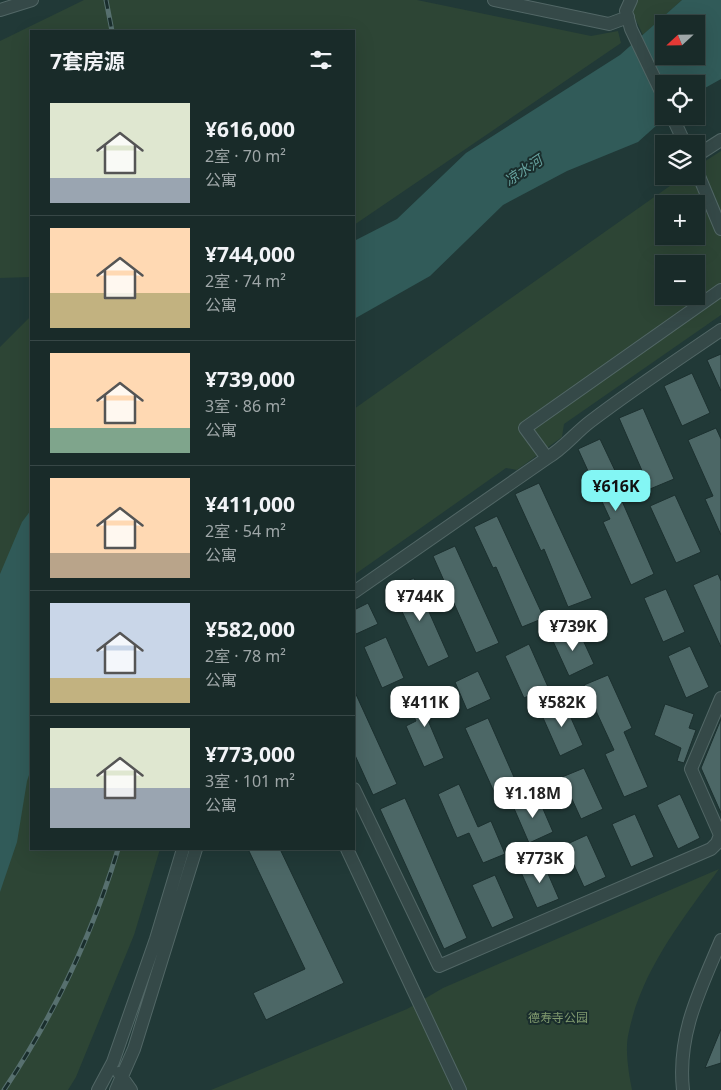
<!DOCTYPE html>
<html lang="zh">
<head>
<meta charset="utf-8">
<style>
	:root { --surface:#192b29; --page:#263735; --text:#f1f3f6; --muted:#9fa7a8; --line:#374746; --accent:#83f6f4 }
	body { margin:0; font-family:"Noto Sans","Noto Sans SC",sans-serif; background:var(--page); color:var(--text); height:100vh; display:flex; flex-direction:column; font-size:19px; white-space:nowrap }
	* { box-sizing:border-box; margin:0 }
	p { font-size:16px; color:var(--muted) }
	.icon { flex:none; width:28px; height:28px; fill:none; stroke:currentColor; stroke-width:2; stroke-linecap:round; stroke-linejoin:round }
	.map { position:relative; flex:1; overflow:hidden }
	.panel { position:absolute; left:30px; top:30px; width:325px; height:820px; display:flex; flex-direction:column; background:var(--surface); border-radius:0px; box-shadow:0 5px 20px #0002,0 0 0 1px var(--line) }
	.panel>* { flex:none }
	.needle { width:32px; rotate:248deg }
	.controls { position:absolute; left:655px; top:15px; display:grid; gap:10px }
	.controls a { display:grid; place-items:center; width:50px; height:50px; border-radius:0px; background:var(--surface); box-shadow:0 5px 20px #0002,0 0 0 1px var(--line); font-size:25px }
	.price { position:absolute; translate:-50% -42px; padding:0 11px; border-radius:10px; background:#fff; color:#222; font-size:16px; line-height:32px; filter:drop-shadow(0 1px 2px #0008) }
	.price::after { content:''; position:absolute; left:50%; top:30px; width:15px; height:11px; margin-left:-8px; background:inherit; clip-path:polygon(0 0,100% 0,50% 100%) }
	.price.active { background:var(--accent); color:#111 }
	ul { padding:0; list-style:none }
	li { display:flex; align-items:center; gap:15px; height:125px; padding:0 20px }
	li+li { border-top:1px solid var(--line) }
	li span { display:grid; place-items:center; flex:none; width:140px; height:100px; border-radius:0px; color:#555 }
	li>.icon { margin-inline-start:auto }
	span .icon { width:60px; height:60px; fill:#fffc; stroke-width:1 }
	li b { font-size:21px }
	h2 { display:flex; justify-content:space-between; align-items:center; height:60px; padding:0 20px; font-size:21px }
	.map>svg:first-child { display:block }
</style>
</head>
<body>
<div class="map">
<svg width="721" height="1090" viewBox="0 0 721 1090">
	<rect width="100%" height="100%" fill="#213937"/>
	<path fill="#2d4535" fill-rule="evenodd" d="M84,0H417L591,36L618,31L621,43L354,225V31H31V277L0,278V41Z
		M635,0H682L643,35L633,14Z
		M721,151V315L564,424L562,437L517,470L506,468L354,575V409L684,176H696V167ZM664,204H696V236H664ZM664,264H696V296H664Z
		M31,316V849H160L134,935L76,1077L68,1090H0V347Z
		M719,869C682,920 640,972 628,1036C625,1052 629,1075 632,1090H211L407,1009L443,988Z"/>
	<path fill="#315b59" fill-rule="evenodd" d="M682,0H721V79L696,93V84H664V116H667L638,142L567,171L503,205L430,276L354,319V241L397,219L466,153L620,55ZM664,24H696V56H664Z
		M31,510V769L27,781L17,842L0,892V574L22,522Z"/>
	<path fill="#4c6766" stroke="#1c302f" d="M721,354V391L707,360Z
		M692,373L710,413L682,426L664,386Z
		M643,408L674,479L650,489L619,418Z
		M716,428L721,439V535L705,499L713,496L688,440Z
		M600,439L628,498L622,501L654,574L631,585L603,522L610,519L578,449Z
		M539,483L592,598L568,607L544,549L541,551L515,494Z
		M675,495L701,552L676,563L650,506Z
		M497,516L544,618L522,627L496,567L493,568L474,527Z
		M455,546L499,643L476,653L433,556Z
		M718,574L721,581V647L693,585Z
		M414,578L449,657L428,667L391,588Z
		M666,589L685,632L663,642L644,598Z
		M368,603L378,624L356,634L354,629V610Z
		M577,627L594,664L569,676L552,639Z
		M386,637L404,678L382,688L364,647Z
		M529,644L548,687L524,698L505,656Z
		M690,646L709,687L686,698L668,656Z
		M478,671L491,699L467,710L455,682Z
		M608,675L632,728L624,732L648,787L624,797L605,754L614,750L584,685Z
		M354,690L397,784L373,795L354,753Z
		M431,690L440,713L427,718L444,758L424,767L406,726L416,721L407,701Z
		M563,700L583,745L560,756L540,711Z
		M665,704L694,714L689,728L696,730L684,763L677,761L681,748L654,735Z
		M488,718L517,784L495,794L465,728Z
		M721,719V813L701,768Z
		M584,768L603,809L581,819L562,777Z
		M459,784L478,827L491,821L505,854L483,863L469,833L457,838L438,794Z
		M680,794L700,838L678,849L657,805Z
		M537,795L553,832L529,843L513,806Z
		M405,798L467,938L444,949L380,809Z
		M635,814L654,857L631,867L612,824Z
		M587,835L606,877L584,887L565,845Z
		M248,849H280L344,983L266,1020L253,993L305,969Z
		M542,860L559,899L537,908L520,870Z
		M495,875L514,918L492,928L472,885Z
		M721,1029V1063L705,1068Z"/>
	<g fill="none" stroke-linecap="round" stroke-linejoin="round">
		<defs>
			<path id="minor" d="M494,0L609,24L628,17
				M631,0L626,11L631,29L664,98
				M0,10L32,0
				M672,116L685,144
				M696,156L721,140
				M696,169L721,229
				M547,458C564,448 575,433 591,421C633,389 677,360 721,330
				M354,592L547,458L525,428L721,290
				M354,789L439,966L711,849L717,843L720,835L691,769L721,698
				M347,849L460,1090
				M119,1073L131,1090
				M98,1090L113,1062L156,939L183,849
				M116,1090L134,1049L196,849
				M683,1090C677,1034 700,990 721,940"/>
		</defs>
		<use href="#minor" stroke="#526766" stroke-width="14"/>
		<use href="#minor" stroke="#354948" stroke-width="12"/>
		<defs>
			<path id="rail" d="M106,0L112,31
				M4,1090C54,1015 92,936 118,849"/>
		</defs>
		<use href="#rail" stroke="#57706f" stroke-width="5"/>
		<use href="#rail" stroke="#1a2e2d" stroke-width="3" stroke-dasharray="9" stroke-linecap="butt"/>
	</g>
	<g text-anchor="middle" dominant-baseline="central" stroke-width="4" stroke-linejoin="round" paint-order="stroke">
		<g font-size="12" fill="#819b6f" stroke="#1a2e2d">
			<text x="558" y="1017">德寿寺公园</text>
		</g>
		<g font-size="14" font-style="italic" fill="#68a4a0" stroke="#1a2e2d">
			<text transform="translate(523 170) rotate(-34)">凉水河</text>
		</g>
	</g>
</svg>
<div class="controls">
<a><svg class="needle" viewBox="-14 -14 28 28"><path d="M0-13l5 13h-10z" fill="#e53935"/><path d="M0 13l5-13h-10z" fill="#9fa7a8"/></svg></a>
<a><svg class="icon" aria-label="locate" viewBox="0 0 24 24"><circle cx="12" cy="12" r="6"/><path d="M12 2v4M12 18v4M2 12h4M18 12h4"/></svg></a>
<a><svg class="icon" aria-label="layers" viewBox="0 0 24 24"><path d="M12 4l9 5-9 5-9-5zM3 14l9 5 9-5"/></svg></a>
<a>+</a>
<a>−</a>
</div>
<b class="price active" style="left:616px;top:512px">¥616K</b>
<b class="price" style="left:420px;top:622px">¥744K</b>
<b class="price" style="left:573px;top:652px">¥739K</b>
<b class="price" style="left:425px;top:728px">¥411K</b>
<b class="price" style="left:562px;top:728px">¥582K</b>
<b class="price" style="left:533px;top:819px">¥1.18M</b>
<b class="price" style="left:540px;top:884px">¥773K</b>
<section class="panel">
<h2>7套房源<svg class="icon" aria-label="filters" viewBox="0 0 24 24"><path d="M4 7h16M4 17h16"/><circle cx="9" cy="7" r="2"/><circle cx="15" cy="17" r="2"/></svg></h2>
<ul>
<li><span style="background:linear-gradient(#dfe7d0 75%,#9aa5b1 0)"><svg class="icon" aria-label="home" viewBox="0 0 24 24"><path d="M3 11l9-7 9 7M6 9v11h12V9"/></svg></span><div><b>¥616,000</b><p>2室 · 70 m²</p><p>公寓</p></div></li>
<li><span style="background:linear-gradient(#ffd9b3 65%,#c2b280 0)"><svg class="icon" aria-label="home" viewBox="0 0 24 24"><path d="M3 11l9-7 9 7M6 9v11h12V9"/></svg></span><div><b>¥744,000</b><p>2室 · 74 m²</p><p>公寓</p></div></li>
<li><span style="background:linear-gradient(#ffd9b3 75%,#7fa58c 0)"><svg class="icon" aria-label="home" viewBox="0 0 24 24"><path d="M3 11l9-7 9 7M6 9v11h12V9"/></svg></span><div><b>¥739,000</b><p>3室 · 86 m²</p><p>公寓</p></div></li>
<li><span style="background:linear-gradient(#ffd9b3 75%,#b9a48a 0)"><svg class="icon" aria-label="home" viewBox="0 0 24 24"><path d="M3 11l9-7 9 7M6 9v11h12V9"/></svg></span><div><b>¥411,000</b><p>2室 · 54 m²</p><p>公寓</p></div></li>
<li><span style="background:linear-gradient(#c9d6e8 75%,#c2b280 0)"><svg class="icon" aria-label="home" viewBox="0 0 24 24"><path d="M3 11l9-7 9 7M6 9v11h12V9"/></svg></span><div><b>¥582,000</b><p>2室 · 78 m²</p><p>公寓</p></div></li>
<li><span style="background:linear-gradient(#dfe7d0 60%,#9aa5b1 0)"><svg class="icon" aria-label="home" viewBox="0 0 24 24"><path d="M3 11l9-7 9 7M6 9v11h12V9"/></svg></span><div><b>¥773,000</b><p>3室 · 101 m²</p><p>公寓</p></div></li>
</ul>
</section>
</div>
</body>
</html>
